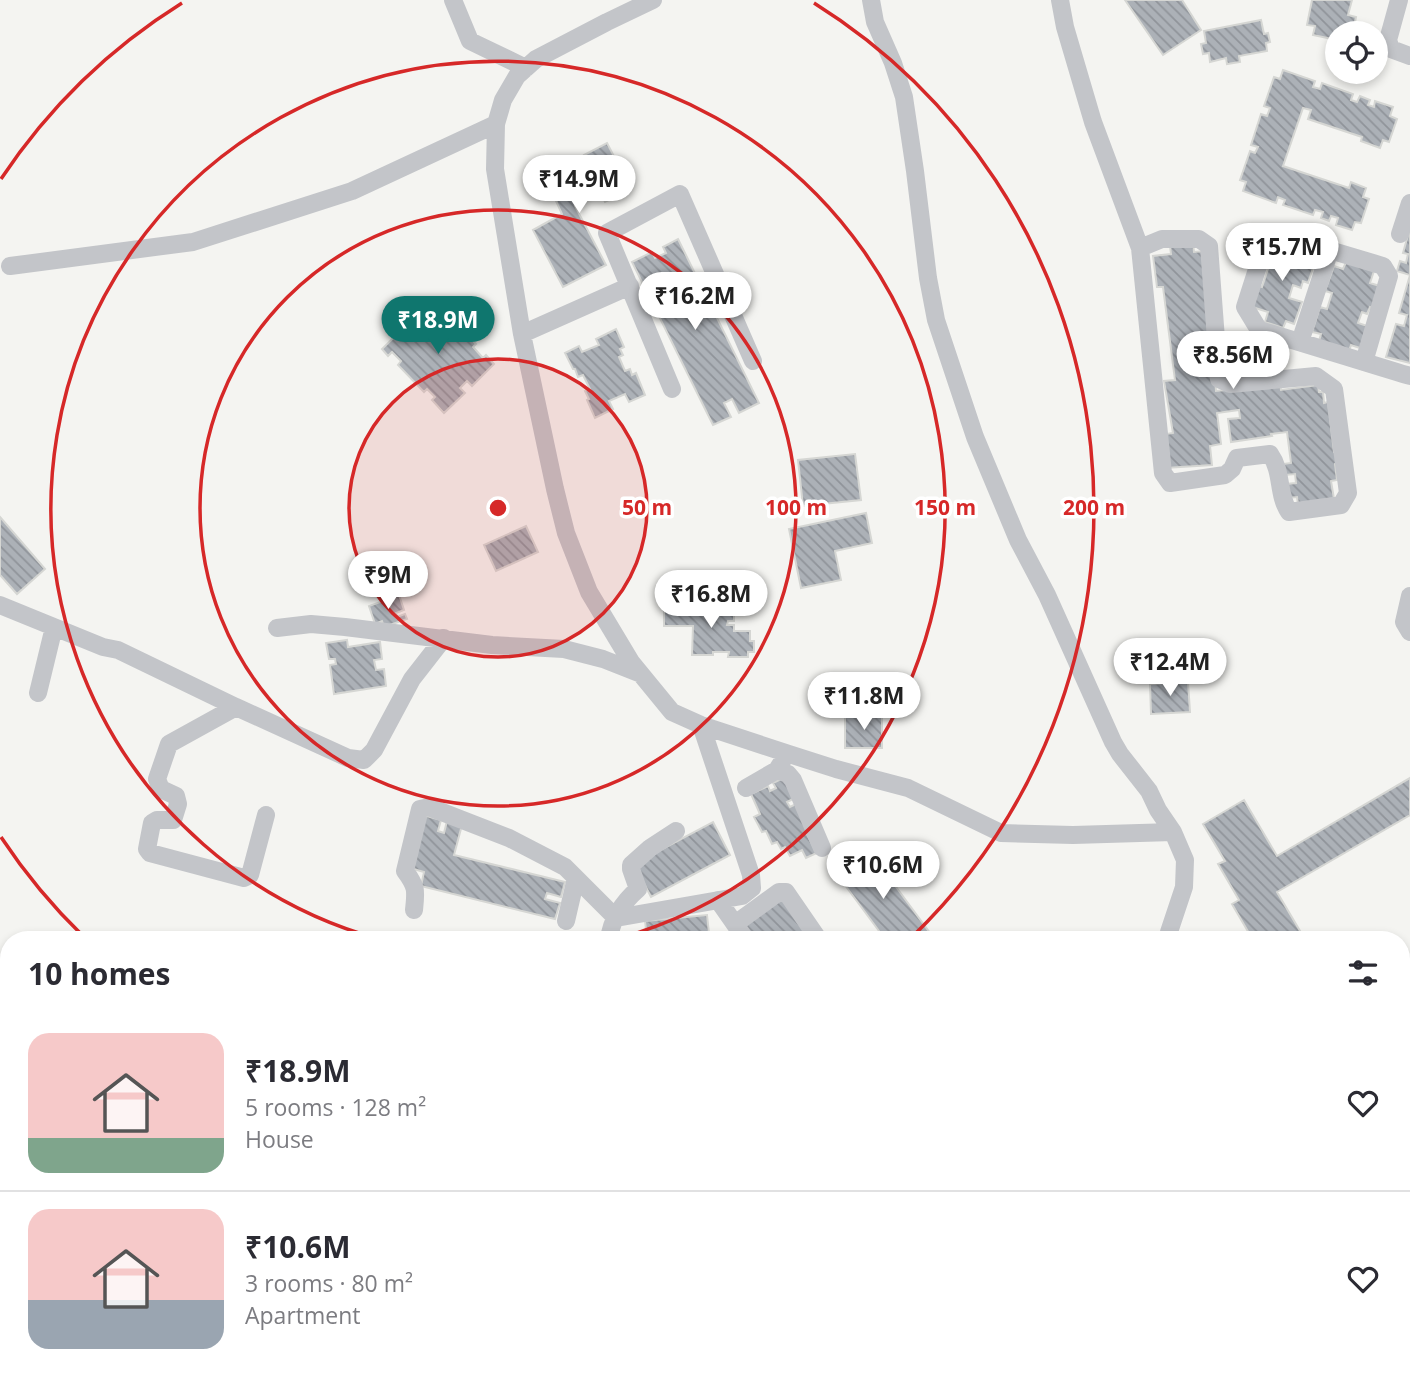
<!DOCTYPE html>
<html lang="en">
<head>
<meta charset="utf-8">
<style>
	:root { --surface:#fff; --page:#f2f2f3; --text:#2b2b33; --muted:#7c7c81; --line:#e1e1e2; --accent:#0f766e }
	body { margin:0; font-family:"Open Sans",sans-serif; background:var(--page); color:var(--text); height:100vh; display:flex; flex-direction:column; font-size:26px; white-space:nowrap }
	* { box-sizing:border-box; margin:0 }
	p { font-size:23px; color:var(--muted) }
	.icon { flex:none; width:38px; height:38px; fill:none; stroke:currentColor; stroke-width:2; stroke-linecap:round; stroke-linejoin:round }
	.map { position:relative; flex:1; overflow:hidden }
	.details { position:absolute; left:0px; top:931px; width:1410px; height:450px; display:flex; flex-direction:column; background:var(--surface); border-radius:28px 28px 0 0; box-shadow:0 4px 10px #0003 }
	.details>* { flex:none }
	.fabs { position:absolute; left:1325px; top:21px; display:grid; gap:14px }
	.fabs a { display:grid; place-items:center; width:63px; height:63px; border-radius:50%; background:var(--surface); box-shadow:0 4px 10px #0003; font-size:35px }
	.price { position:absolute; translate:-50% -60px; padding:0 16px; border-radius:24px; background:#fff; color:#222; font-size:23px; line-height:46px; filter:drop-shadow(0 2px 4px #0008) }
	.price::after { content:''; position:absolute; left:50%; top:42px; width:21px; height:16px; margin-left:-10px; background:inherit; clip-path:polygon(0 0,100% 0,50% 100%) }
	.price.current { background:var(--accent); color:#fff }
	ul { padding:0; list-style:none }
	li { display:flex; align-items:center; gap:21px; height:175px; padding:0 28px }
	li+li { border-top:2px solid var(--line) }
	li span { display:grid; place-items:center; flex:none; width:196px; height:140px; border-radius:21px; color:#555 }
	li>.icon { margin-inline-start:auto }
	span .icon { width:84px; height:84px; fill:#fffc; stroke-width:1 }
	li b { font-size:30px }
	h2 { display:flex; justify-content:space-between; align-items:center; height:84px; padding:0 28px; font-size:30px }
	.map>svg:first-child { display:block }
</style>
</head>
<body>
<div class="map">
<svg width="1410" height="1380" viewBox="0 0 1410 1380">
	<defs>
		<pattern id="building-back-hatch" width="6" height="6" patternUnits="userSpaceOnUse" patternTransform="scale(1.75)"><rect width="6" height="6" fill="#acb1b7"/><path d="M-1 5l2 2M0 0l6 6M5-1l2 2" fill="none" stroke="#90949a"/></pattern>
	</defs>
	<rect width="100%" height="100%" fill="#f4f4f1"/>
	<path fill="url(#building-back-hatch)" stroke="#d5d6d3" stroke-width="2" d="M1125,0H1182L1201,30L1163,55Z
		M1312,0H1352L1348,15L1356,17L1353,33H1337V40L1313,35L1315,26L1307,25Z
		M1261,20L1264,34L1268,33L1270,42L1266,43L1267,51L1239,56L1240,62L1227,64L1226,58L1210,62L1209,53L1203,54L1201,44L1206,43L1204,31Z
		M1283,70L1315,81L1313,87L1320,89L1322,83L1353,94L1351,100L1357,102L1360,96L1370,100L1368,105L1374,107L1375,101L1393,107L1390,116L1397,119L1389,142L1383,140L1380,148L1361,141L1362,137L1308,119L1311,110L1303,108L1283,166L1349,188L1351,182L1366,188L1363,197L1369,199L1361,223L1355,222L1352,230L1336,225L1338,218L1331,216L1329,221L1321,218L1323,212L1315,210L1313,215L1283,205L1285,200L1278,197L1276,203L1243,191L1246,182L1240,180L1250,151L1255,153L1258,147L1251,145L1261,114L1267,116L1270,108L1264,106L1274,77L1280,79Z
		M607,143L631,189L605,202L601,193L575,206L606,265L563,287L533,230L562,214L556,201L567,195L563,189L553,195L545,180L563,170L566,174L588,163L584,155Z
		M1410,228V275L1397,271L1400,261L1406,263L1408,254L1403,253Z
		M678,239L759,403L739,413L732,399L724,403L731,417L713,425L632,262L652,252L655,258L666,253L663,247Z
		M1281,240L1309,249L1305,258L1315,262L1308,283L1303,281L1301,288L1293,285L1289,298L1302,302L1294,324L1286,321L1283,328L1265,322L1268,312L1249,306L1255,285L1262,287L1268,269L1261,267L1268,246L1278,250Z
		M1193,243L1194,252L1205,251L1216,391L1280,385L1281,390L1318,385L1319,392H1323L1324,403L1328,402L1334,452L1339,451L1340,463L1335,464L1337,480L1331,481L1334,499L1298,504L1297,497L1288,498L1286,484L1296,483L1295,474L1285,475L1283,464L1291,463L1287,432L1271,434L1272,436L1231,442L1228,419L1240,418L1239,410L1217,413L1221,444L1210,446L1212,465L1165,468L1166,434L1173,433L1164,381L1175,380L1163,287H1157L1153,256L1171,254L1170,246Z
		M1346,262L1374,271L1370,283L1383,287L1376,309L1370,307L1367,314L1362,312L1358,323L1370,327L1363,349L1351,345L1349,351L1319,341L1321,334L1312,332L1320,307L1327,309L1332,293L1325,291L1334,266L1343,269Z
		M1410,275V363L1386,357L1396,324L1404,326L1407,315L1399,313Z
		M432,300L441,309L437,312L447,322L450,318L476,344L473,347L483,358L486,355L494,364L472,386L467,381L460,388L465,393L444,413L432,400L435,397L427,389L424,392L398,365L401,361L392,352L388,356L382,349Z
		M616,329L624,347L620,349L623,355L619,357L625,371L630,369L632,375L636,373L645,395L629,402L625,394L609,401L613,409L595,418L587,400L589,399L585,391L590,389L583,375L578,377L575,369H573L565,353L579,346L582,352L599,345L596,339Z
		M855,454L861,500L803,506L798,460Z
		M866,513L872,543L835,551L841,580L801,588L789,529Z
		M0,517L45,569L17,594L0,575Z
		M526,526L538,552L496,571L484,545Z
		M398,592L404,610L396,613L397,617L405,614L407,619L384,627L382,621L375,624L369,606L386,600L385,597Z
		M710,604H720V608H734V621H728L727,625H734V631H750V641H754V652H748V657H728L729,652H713V655H692L693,626H664V608H710Z
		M347,640L348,647L380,642L382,659L374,660L376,670L384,669L386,686L334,694L330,665L336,664L335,659H329L326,643Z
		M1188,682L1190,712L1151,714L1150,684Z
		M845,717H882V748H845Z
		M785,777L795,798L787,802L790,807L798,803L810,830L806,832L812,844L821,851L806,858L802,850L790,856L785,847L781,849L777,842L772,844L766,831L762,832L754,817L760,814L751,794L768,786L770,791L776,788L773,783Z
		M1410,778V815L1277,892L1303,936L1297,940H1253L1232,904L1239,900L1218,864L1225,861L1203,824L1244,800L1277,856Z
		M423,815L441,820L438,831L444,833L447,821L462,825L454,855L565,882L561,897L547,893L545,899L560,903L555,919L421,886L424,872L410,868Z
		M713,822L730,855L651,897L634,864Z
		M868,849L930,933L923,940H876L882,935L836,873L849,863L862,881L867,876L855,859Z
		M782,894L816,940H750L740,926Z
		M707,915L709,933L699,934L700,939L709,938V940H638L647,938L645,921Z
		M188,1372H211L215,1380H183L181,1375Z
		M391,1372H481L485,1380H395Z"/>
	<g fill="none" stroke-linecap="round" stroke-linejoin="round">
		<path stroke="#c3c5c9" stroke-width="18" d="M453,0L470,41L526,68
			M653,0L607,22L536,59L517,76L503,100L496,124L495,169L522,334L555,489L566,533L589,592L631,662L672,712L701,725L789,754L836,769L908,788L1001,833L1073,835L1173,832L1185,860L1184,887L1169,932V940
			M871,0L875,22L893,63L904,97L915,171L928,278L936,320L975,437L1018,540L1047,595L1113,742L1120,754L1149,791L1158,810L1173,832
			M1060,0L1065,27L1093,122L1140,248L1163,473L1170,483L1225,475L1232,469L1237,458L1270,454C1283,472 1277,494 1289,512L1341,505L1348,493L1334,389L1316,376L1230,384L1219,379L1209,246L1199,239H1162L1140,248
			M1399,0L1388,40L1391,49L1410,56
			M1400,234L1410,203
			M10,266L193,242L352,191L496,124
			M522,334L630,286
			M1300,342L1330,250
			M1364,362L1389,276L1383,266L1276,234L1266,241L1245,307L1259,330C1310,345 1360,361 1410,376
			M672,389L607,233L680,194L753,361
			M1410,596L1404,622L1410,632
			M0,605L103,647L118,650L236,707L348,758L364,760L374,750L412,679L444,638
			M277,628L311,624L345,627L492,645L564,649L603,659L641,674
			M38,693L54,627
			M236,707L169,744L157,779L161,789L176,796L178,804L173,820H157L152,823L147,849L150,853L244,878L250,875L266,815
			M777,770L788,774L793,780L822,848
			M746,788L777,770L782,762
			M718,900L746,940
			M414,910C416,891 417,887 405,871L420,809L429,807L509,838L565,867L616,918L742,896L752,888L751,875L701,725
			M566,921L576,878
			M735,924L779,892H786L819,940
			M609,940C611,920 623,902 638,889L631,869V865L650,848L676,831
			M383,1372L386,1380
			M495,1372L497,1380
			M1021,1380L1037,1372
			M1275,1380L1278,1372"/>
		<path stroke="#c3c5c9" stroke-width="21" d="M1402,1183L1410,1160
			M1402,1200H1410"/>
	</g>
	<circle cx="498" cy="508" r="149" fill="#d62828" fill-opacity=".12"/>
	<g fill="none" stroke="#d62828" stroke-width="3.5">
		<circle cx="498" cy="508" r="149"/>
		<circle cx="498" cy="508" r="298"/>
		<path d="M379 939A447 447 0 1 1 617 939"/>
		<path d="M84 937A596 596 0 0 1 1 837M1 179A596 596 0 0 1 182 3M814 3A596 596 0 0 1 912 937"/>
	</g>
	<circle cx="498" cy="508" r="10" fill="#d62828" stroke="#fff" stroke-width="3.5"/>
	<g font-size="21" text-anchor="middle" font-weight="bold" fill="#d62828" stroke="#fff" stroke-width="7" stroke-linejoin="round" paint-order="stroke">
		<text x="647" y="515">50 m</text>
		<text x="796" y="515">100 m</text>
		<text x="945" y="515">150 m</text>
		<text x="1094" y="515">200 m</text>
	</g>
</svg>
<div class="fabs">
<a><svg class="icon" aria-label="locate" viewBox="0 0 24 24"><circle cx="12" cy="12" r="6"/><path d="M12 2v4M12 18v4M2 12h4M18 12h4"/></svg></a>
</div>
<b class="price" style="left:579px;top:215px">₹14.9M</b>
<b class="price" style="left:1282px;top:283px">₹15.7M</b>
<b class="price" style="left:695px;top:332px">₹16.2M</b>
<b class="price current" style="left:438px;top:356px">₹18.9M</b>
<b class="price" style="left:1233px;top:391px">₹8.56M</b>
<b class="price" style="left:388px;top:611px">₹9M</b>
<b class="price" style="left:711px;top:630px">₹16.8M</b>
<b class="price" style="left:1170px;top:698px">₹12.4M</b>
<b class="price" style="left:864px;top:732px">₹11.8M</b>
<b class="price" style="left:883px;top:901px">₹10.6M</b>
<section class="details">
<h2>10 homes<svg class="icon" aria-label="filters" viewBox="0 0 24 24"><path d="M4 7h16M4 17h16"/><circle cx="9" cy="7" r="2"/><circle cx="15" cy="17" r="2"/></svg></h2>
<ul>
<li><span style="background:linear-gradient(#f6c9c9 75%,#7fa58c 0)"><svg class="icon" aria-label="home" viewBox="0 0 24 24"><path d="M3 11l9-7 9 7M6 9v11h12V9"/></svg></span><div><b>₹18.9M</b><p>5 rooms · 128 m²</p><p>House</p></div><svg class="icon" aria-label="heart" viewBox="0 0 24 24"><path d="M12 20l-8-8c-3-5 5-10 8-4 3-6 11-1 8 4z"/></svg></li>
<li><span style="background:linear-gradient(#f6c9c9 65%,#9aa5b1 0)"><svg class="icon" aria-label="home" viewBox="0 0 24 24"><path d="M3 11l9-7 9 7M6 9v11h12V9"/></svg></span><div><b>₹10.6M</b><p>3 rooms · 80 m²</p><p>Apartment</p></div><svg class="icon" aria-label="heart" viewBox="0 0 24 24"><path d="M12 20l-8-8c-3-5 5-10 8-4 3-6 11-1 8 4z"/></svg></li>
</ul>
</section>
</div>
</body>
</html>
